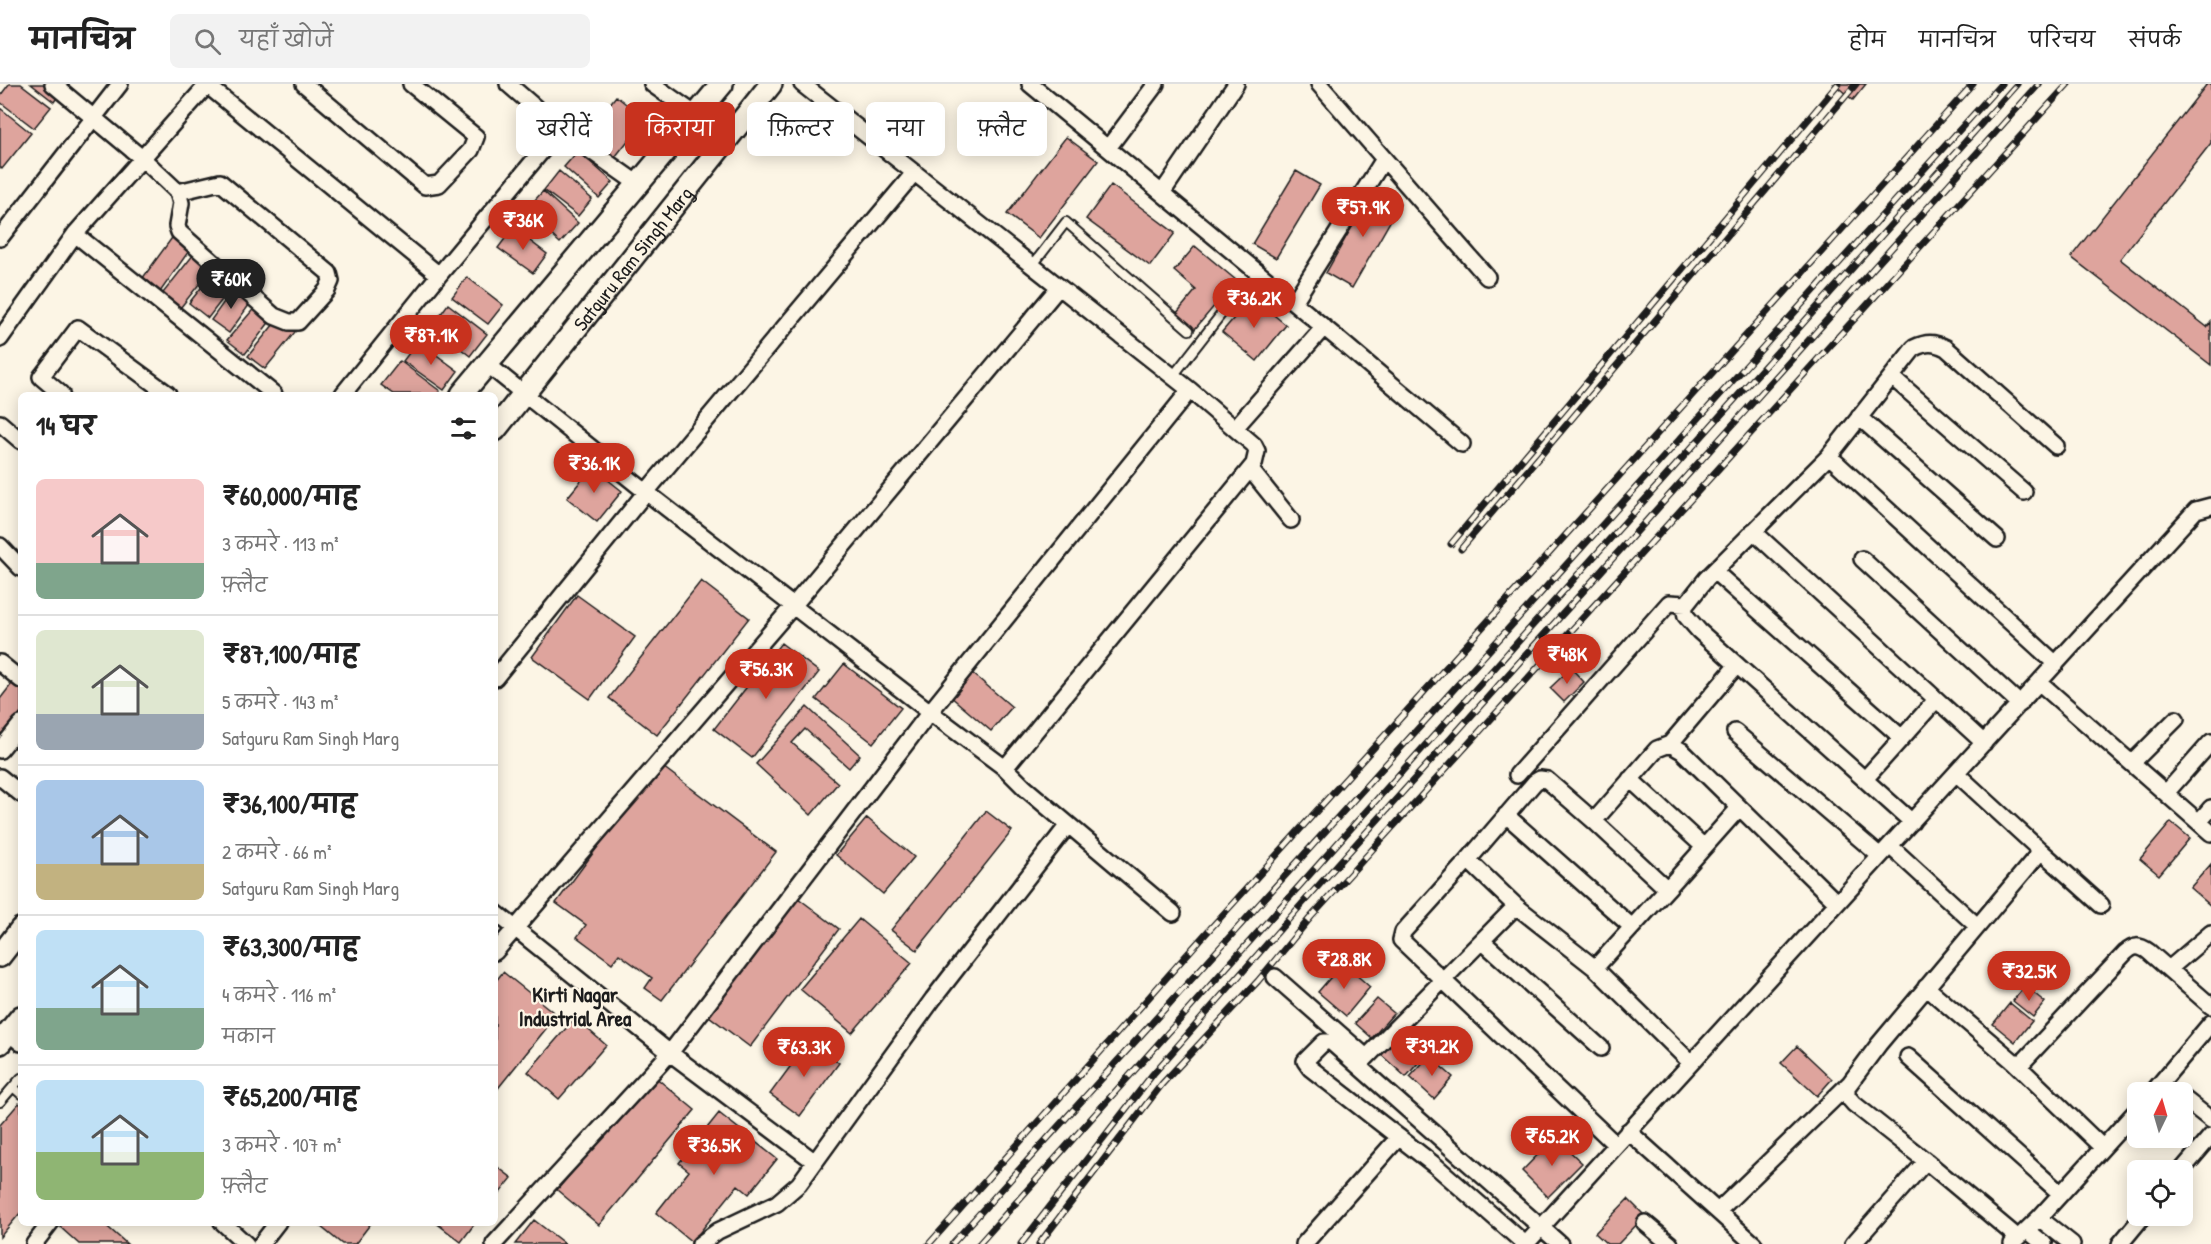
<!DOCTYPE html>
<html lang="hi">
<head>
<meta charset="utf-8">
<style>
	:root { --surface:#fff; --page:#f2f2f2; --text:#222; --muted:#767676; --line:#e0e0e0; --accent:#c8321e }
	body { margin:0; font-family:"Patrick Hand","Playpen Sans Deva",sans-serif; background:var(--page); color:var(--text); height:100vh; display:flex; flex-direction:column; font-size:22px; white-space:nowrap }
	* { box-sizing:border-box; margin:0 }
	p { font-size:20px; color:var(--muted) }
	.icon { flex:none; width:33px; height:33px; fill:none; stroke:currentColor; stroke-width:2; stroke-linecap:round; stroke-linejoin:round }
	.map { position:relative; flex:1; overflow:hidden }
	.panel { position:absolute; left:18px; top:308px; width:480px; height:834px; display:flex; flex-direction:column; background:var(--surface); border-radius:9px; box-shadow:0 3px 15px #0003 }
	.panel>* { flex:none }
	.guide { position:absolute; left:516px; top:18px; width:570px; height:54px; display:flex; gap:12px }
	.needle { width:39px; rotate:5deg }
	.fabs { position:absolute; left:2127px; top:998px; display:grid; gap:12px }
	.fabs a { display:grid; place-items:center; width:66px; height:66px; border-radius:9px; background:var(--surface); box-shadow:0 3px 15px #0003; font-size:30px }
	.price { position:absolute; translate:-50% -51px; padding:0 14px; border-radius:21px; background:var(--accent); color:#fff; font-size:20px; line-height:39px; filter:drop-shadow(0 2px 3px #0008) }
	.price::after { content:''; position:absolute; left:50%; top:36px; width:18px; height:14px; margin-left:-9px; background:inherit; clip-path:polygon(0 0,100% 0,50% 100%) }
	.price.current { background:#222; color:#fff }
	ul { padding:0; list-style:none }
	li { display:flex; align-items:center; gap:18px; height:150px; padding:0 18px }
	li+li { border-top:2px solid var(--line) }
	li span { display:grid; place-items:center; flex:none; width:168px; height:120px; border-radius:9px; color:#555 }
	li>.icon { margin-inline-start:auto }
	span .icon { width:72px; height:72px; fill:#fffc; stroke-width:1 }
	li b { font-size:26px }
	h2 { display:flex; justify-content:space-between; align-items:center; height:72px; padding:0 18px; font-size:26px }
	.chip { padding:0 21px; border-radius:9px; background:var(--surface); box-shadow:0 3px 15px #0003; font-size:21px; line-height:54px }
	.chip.current { background:var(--accent); color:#fff }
	header { display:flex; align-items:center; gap:36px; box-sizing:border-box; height:84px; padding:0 30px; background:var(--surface); border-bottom:2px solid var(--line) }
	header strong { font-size:28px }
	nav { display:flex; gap:33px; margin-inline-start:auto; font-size:21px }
	.search { width:420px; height:54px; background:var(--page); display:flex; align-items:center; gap:15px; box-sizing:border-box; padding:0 21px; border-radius:9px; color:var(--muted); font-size:22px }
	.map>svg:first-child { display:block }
</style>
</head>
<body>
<header>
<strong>मानचित्र</strong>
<div class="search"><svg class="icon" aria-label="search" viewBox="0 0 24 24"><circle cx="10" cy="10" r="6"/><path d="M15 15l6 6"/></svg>यहाँ खोजें</div>
<nav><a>होम</a><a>मानचित्र</a><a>परिचय</a><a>संपर्क</a></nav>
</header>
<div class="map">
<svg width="2211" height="1160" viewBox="0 0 2211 1160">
	<rect width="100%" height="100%" fill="#fcf5e5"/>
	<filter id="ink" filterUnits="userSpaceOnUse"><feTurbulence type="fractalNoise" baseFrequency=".0167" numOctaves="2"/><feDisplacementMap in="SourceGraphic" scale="12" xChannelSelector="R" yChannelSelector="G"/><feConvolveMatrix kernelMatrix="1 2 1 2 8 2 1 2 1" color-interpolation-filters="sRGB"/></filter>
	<g filter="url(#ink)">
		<path fill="#dea49d" stroke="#1c1c1c" stroke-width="1.5" d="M9,0H21L51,23L34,44L0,18V12Z
			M31,0H46L59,11L54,18Z
			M1834,0H1866L1853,16Z
			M2207,0H2211V59L2120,175L2207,243L2211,238V281L2071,173Z
			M616,12L645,35L612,77L583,54Z
			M0,24L31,49L2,85L0,83Z
			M1066,53L1098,77L1039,154L1007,130Z
			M578,67L613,98L599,114L564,83Z
			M559,87L592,115L578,132L544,106Z
			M1296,87L1320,101L1276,174L1252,160Z
			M1111,101L1175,149L1150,182L1086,135Z
			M1373,105L1400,120L1352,204L1326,189Z
			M543,107L578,139L560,159L525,127Z
			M513,144L547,170L533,189L498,164Z
			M174,151L191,164L160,208L142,195Z
			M1195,162L1236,196L1195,245L1176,230L1196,206L1174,187Z
			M194,170L212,184L177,228L159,214Z
			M213,189L231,204L208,234L189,219Z
			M467,193L503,221L488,240L452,213Z
			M234,204L252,217L229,249L211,236Z
			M1252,213L1286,241L1257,277L1222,248Z
			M448,220L487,250L470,272L432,242Z
			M257,221L271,236L245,270L227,256Z
			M278,235L295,248L265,285L248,272Z
			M418,257L458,287L444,306L403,277Z
			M400,277L440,307L437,310H394L381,301Z
			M592,383L622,407L597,438L567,414Z
			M701,497L749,534L657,651L609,614Z
			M577,511L635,553L590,615L532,573Z
			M781,559L819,588L752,674L714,645Z
			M844,580L901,624L873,659L816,615Z
			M1571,584L1584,598L1564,618L1550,604Z
			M971,588L1012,623L991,647L950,612Z
			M14,597L21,602V628L0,654V615Z
			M807,623L860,671L849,684L805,645L792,659L838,699L811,731L756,680Z
			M659,680L776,768L662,916L645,904L652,894L619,870L612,879L577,853L586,841L556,819Z
			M986,727L1012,747L917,866L891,846Z
			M867,734L914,773L883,810L836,771Z
			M2171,738L2190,754L2159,791L2140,775Z
			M2211,780V822L2190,804Z
			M798,814L839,845L750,963L709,932Z
			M859,835L912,879L852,949L800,905Z
			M1343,879L1370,903L1346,932L1318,908Z
			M503,888L557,931L495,1008V898Z
			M2025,902L2045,918L2033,933L2013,917Z
			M1377,915L1394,929L1372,954L1355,939Z
			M2010,919L2032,937L2015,958L1993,940Z
			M575,934L606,961L559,1015L528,988Z
			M1397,948L1424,972L1406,993L1379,969Z
			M809,957L839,979L800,1032L770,1010Z
			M1797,962L1832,995L1817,1012L1781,979Z
			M1429,972L1453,993L1434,1015L1410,993Z
			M654,992L695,1026L599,1141L557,1106Z
			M19,1019L21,1021V1128L0,1153V1041Z
			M719,1029L777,1075L749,1110L738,1101L692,1158L656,1129L689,1087L679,1079Z
			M1555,1053L1582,1079L1548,1113L1522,1087Z
			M495,1081L512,1094L495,1115Z
			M1628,1115L1645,1132L1618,1160H1607L1595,1149Z
			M534,1136L565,1160H515Z
			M64,1138H102L127,1160H79L60,1143Z
			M315,1138H372L355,1160H342Z
			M435,1138H476L461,1158Z"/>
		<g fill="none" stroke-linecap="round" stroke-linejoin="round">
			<defs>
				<path id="lane" d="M1032,182L1066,138L1189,246
					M1173,292L1244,201
					M13,1003L21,994
					M0,1018L13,1003L21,1010"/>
				<path id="street" d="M53,0L143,75L178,108L181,119L177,142L179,148L274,232L289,238H298L327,206L331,197L329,189L220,98L178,108
					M304,0L425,102L439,100L471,66L476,53L411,0
					M508,0L560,45L638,100
					M652,0L696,31
					M1030,0L1343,259L1462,360
					M1319,0L1487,193
					M207,1L439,191
					M1108,64L1156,0
					M1162,109L1236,0
					M75,150L274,310
					M0,154L120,0
					M1294,218L1384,75
					M0,255L75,150L208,0
					M487,280L646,408L930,628L1005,684L1254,380L1257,367L1254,361L1190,306L802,0
					M1892,293L2024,408
					M61,310L41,293L78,244L168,310
					M343,310L439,191L560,45
					M1859,333L1997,455
					M0,339L21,357
					M1235,344L1324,243
					M1829,372L1914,264C1926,258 1934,258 1946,264L2056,362
					M1250,385L1291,436
					M1753,447L1984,659
					M0,462L21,484
					M1862,475L2020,620
					M1714,487L1902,654
					M0,579L21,596
					M495,594L646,408L914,89
					M2040,599L2211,749
					M1735,648L1880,772
					M1670,660L1737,581
					M0,666L21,640
					M2132,679L2176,635
					M1005,684L1025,704L1173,829
					M1517,691L1669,519L1686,520
					M0,693L21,710
					M1630,695L1704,763
					M1865,695L1936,616
					M2166,709L2211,658
					M1506,731L1632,843
					M1594,737L1667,805L1595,884L1691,979
					M1912,738L1699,547L1686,532L1684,523L1707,494L1829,372L2056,580
					M2199,738L2211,724
					M1890,762L1977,842
					M2041,767L2101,821
					M1667,805L1739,724
					M1516,822L1595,884
					M495,828L670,969L815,1078
					M1482,857L1601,964
					M495,868L793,522L1059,203
					M2169,885L2211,849
					M1275,893L1366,973
					M1926,903L2014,978H2023L2125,869C2134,861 2139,861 2149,868L2211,922
					M8,948L21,959
					M1908,973L2061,1110
					M2014,978L2102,1063
					M1358,982L1516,822L1468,776
					M2153,1008L2211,939
					M2182,1013L2211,1036
					M1628,1047L1754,1160
					M1616,1061L1401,856L1403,848L1468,776L1535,698L1540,695L1547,696L1594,737L1657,665L1670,660L1682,667L1837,819
					M1926,1077L1854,1020L1847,1012V1003L1879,960L2041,767L1956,689
					M2182,1086L2211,1052
					M1718,1127L1849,1000
					M2039,1134L2072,1160
					M222,1138L246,1160
					M1645,1139L1670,1160
					M2027,1146L2044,1160
					M34,1160L51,1138
					M261,1160L278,1138
					M494,1160L670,969L930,628L1190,306
					M700,1160L718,1147L777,1119L799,1100L933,915L1068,741
					M1304,1160L1399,1053
					M1525,1160L1437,1083L1310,984L1305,977L1324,958H1331L1560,1160
					M1526,1160L2196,426L2211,422
					M1853,1160L1926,1077L2018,1154
					M2012,1160L2039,1134L2138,1025
					M2120,1160L2144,1131"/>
				<g id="secondary">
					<path d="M462,310L722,0"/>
					<path id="s1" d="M495,346L771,0"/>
					<path d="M0,872L21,845"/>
					<path d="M0,959L21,933"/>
				</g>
			</defs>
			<use href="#lane" stroke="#1c1c1c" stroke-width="12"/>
			<use href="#street" stroke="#1c1c1c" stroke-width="20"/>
			<use href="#secondary" stroke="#1c1c1c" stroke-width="26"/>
			<use href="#lane" stroke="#fcf5e5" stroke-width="8"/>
			<use href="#street" stroke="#fcf5e5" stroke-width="15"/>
			<use href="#secondary" stroke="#fcf5e5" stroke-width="21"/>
			<defs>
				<path id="rail" d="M1451,460L1838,0
					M1461,465L1856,0
					M929,1160L1200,856L1973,0
					M952,1160L2001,0
					M979,1160L2017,0
					M1021,1160L1153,990L1302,820L2039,0
					M1039,1160L1162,1000L1258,897L1311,833L2068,0"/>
			</defs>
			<use href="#rail" stroke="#1c1c1c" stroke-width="7"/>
			<use href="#rail" stroke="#fcf5e5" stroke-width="4.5" stroke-dasharray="14" stroke-linecap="butt"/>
		</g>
	</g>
	<g text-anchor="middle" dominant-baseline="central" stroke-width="4.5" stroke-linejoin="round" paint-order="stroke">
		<g font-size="20" fill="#1c1c1c" stroke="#fcf5e5">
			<text stroke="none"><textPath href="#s1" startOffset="220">Satguru Ram Singh Marg</textPath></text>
		</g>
		<g font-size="21" font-weight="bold" fill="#1c1c1c" stroke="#fcf5e5">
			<text x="575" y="910">Kirti Nagar<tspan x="575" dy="24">Industrial Area</tspan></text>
		</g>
	</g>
</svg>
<div class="fabs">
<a><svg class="needle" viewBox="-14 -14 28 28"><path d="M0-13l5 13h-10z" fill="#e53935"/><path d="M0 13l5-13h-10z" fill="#767676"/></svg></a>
<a><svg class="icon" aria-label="locate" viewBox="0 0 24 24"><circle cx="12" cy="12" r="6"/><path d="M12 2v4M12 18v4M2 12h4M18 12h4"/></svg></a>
</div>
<b class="price" style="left:1363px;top:154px">₹57.9K</b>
<b class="price" style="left:523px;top:167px">₹36K</b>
<b class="price current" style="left:231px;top:226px">₹60K</b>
<b class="price" style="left:1254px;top:245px">₹36.2K</b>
<b class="price" style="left:431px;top:282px">₹87.1K</b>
<b class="price" style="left:594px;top:410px">₹36.1K</b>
<b class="price" style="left:1567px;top:601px">₹48K</b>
<b class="price" style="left:766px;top:616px">₹56.3K</b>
<b class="price" style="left:1344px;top:906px">₹28.8K</b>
<b class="price" style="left:2029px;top:918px">₹32.5K</b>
<b class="price" style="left:1432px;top:993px">₹39.2K</b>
<b class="price" style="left:804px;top:994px">₹63.3K</b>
<b class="price" style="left:1552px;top:1083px">₹65.2K</b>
<b class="price" style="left:714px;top:1092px">₹36.5K</b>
<div class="guide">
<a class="chip">खरीदें</a>
<a class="chip current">किराया</a>
<a class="chip">फ़िल्टर</a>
<a class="chip">नया</a>
<a class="chip">फ़्लैट</a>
</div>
<section class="panel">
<h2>14 घर<svg class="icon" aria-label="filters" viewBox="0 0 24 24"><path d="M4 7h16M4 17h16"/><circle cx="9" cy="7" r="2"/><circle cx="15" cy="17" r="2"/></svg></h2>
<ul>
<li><span style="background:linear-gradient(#f6c9c9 70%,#7fa58c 0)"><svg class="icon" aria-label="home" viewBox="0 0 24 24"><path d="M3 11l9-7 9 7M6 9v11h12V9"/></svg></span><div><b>₹60,000/माह</b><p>3 कमरे · 113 m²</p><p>फ़्लैट</p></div></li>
<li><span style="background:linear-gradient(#dfe7d0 70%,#9aa5b1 0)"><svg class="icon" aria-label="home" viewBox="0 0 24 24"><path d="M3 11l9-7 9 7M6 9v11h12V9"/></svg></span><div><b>₹87,100/माह</b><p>5 कमरे · 143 m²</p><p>Satguru Ram Singh Marg</p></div></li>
<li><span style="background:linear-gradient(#a9c7e8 70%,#c2b280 0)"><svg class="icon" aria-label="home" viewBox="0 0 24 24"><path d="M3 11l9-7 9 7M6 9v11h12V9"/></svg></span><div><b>₹36,100/माह</b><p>2 कमरे · 66 m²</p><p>Satguru Ram Singh Marg</p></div></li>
<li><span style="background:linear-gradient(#bfe0f5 65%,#7fa58c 0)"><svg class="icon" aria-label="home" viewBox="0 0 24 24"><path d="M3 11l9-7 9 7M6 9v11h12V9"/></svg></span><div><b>₹63,300/माह</b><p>4 कमरे · 116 m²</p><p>मकान</p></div></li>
<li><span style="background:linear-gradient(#bfe0f5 60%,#8fb573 0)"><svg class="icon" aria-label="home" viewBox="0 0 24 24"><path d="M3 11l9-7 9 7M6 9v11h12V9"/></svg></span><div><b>₹65,200/माह</b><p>3 कमरे · 107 m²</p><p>फ़्लैट</p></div></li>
</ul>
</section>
</div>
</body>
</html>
